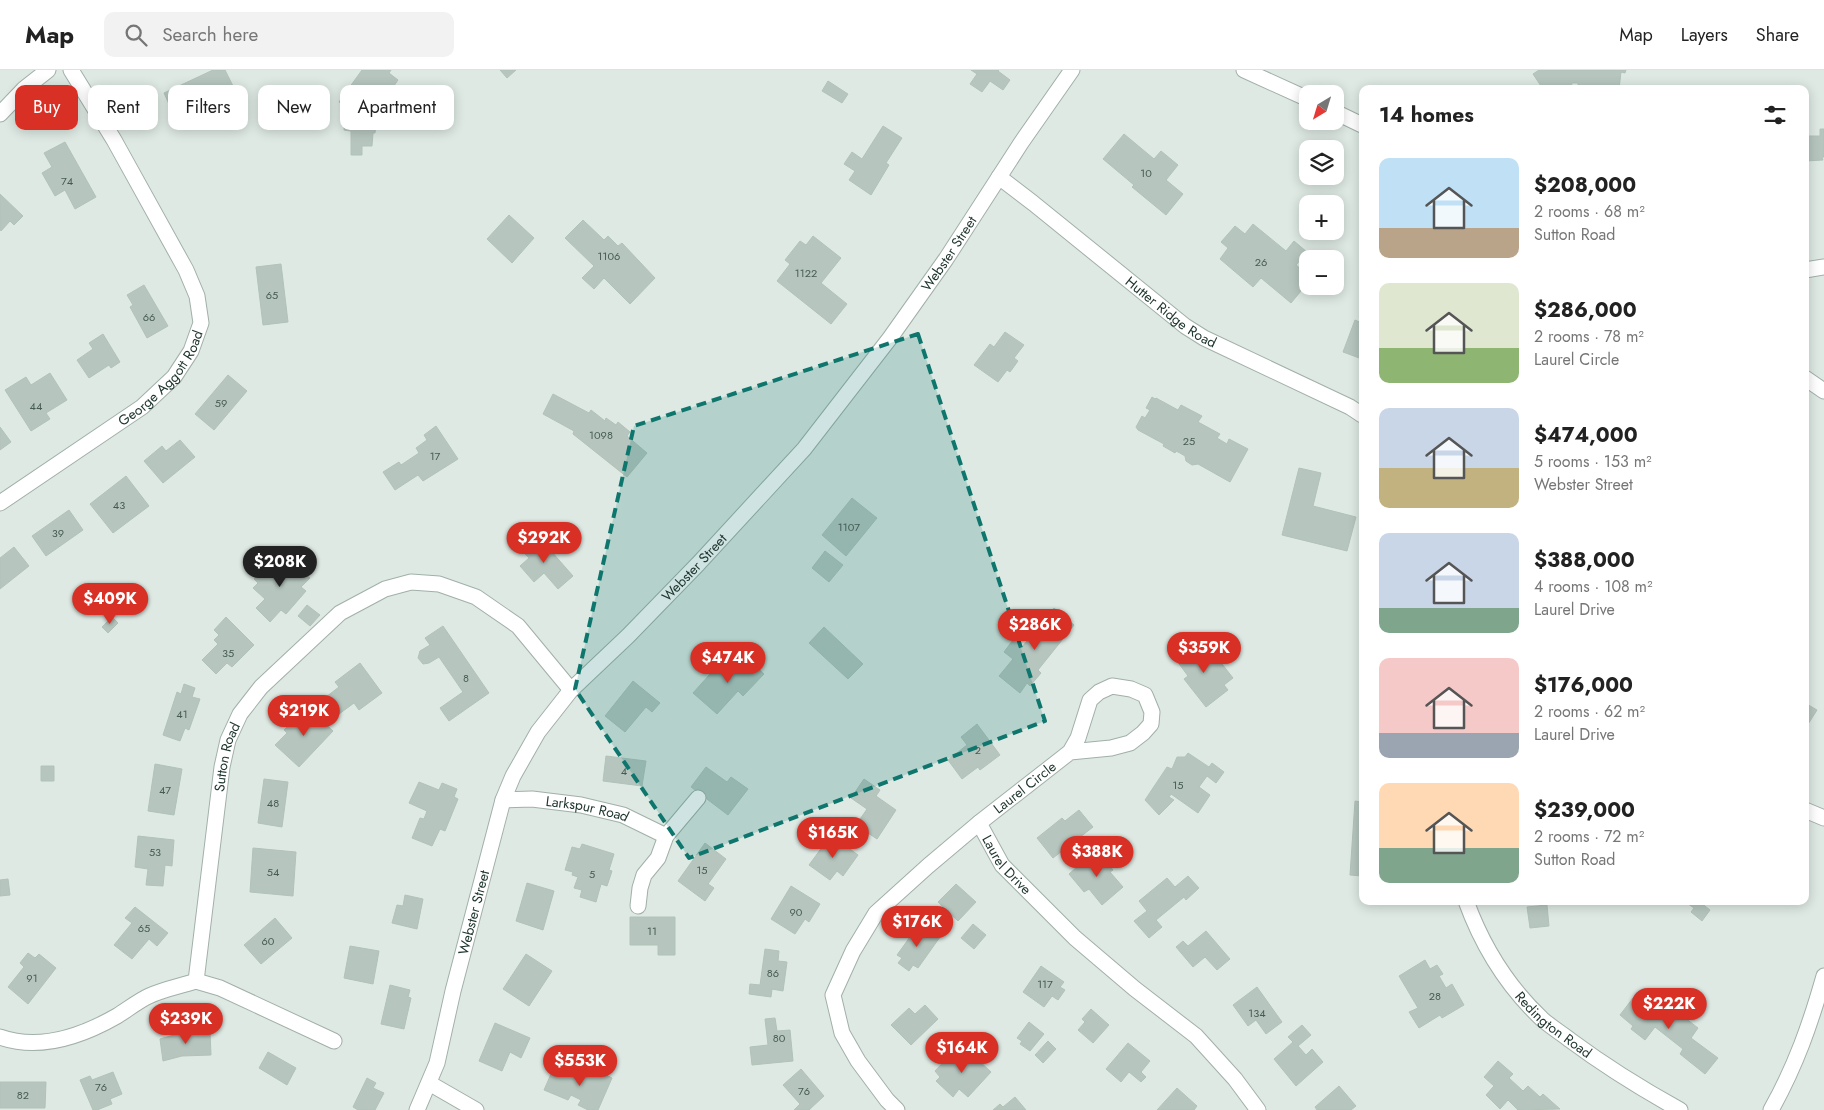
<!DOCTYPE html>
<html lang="en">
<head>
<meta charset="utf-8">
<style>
	:root { --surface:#fff; --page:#f2f2f2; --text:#222; --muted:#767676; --line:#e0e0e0; --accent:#d93025 }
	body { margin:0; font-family:Jost,sans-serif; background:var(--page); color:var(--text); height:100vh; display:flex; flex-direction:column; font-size:19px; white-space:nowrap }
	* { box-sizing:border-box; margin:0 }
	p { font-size:16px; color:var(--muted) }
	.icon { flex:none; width:28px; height:28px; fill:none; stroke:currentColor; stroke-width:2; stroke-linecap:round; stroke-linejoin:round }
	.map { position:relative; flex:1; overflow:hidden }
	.panel { position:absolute; left:1359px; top:15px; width:450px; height:820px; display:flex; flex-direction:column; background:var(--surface); border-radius:10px; box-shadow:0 2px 12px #0003 }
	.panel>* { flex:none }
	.banner { position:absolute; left:15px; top:15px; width:475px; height:45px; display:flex; gap:10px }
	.needle { width:32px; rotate:218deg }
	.controls { position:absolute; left:1299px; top:15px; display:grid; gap:10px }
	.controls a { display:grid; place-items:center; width:45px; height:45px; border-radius:10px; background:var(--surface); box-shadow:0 2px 12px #0003; font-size:25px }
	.price { position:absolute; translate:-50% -42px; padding:0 11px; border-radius:18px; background:var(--accent); color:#fff; font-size:16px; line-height:32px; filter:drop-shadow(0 1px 2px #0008) }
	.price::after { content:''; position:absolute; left:50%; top:30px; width:15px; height:11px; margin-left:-8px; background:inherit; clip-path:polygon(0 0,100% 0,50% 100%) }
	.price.selected { background:#222; color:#fff }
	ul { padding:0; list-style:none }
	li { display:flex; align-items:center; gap:15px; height:125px; padding:0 20px }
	li span { display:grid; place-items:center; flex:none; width:140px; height:100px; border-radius:10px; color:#555 }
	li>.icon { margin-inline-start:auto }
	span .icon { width:60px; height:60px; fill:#fffc; stroke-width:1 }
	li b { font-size:21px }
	h2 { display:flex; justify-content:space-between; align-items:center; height:60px; padding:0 20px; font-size:21px }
	.chip { padding:0 18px; border-radius:10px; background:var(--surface); box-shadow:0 2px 12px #0003; font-size:18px; line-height:45px }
	.chip.selected { background:var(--accent); color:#fff }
	header { display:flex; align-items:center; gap:30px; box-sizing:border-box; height:70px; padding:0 25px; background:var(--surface); border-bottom:1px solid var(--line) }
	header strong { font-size:24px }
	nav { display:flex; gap:28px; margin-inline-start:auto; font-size:18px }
	.search { width:350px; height:45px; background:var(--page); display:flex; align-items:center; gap:12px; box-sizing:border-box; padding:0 18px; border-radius:10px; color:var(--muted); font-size:19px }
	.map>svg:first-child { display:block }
</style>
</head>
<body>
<header>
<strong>Map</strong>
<div class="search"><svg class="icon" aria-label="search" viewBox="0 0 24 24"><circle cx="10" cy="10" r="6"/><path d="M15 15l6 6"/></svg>Search here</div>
<nav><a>Map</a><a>Layers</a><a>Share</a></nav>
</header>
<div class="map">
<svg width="1824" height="1040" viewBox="0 0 1824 1040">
	<rect width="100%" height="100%" fill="#dee9e3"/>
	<path fill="#b6c6be" stroke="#b1c2b9" d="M213,0H225L234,18L203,32L210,47L197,53L190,37L174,45L164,23Z
		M362,0H391L389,3L398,10L389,23L381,18L368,36L371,38L367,43V54H376L375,63H373L372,76H362V85H351V61L344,60L345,36L339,32Z
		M500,0H516L507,8Z
		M971,0H999L998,1L1010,10L1003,20L990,11L982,22L970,14L977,4Z
		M1539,0H1626L1625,3L1621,2L1619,19H1578V13H1572L1571,19H1543L1533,4Z
		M828,11L848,24L842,33L822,21Z
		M883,56L902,68L886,93L889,95L871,125L849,110L855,101L844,94L852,82L862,89Z
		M1820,59H1824V87H1822L1823,90L1805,91V66H1820Z
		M1124,64L1154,89L1161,81L1178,95L1166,110L1183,124L1166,145L1132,117L1134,115L1103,89Z
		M65,72L96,127L75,139L65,120L55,126L42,103L52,97L44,83Z
		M0,124L23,146L14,155L10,151L1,161L0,159Z
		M509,145L534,168L512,193L487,169Z
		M583,150L604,170L608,166L618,176L622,173L655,208L630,234L604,208L594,219L582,208L594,196L565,168Z
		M1253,154L1286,181L1294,171L1307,182L1296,195L1306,203L1300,210L1306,215L1291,233L1261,208L1253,217L1220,189L1228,178L1221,172L1235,156L1245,164Z
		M813,166L841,188L821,213L847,234L831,254L777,211L790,194L785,190L800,171L806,175Z
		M281,194L288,252L263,255L256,197Z
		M144,215L168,256L147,268L130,237L133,235L127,225Z
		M1355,250L1362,253V289L1343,282Z
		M1005,262L1024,275L1014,288L1018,291L1010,302L1007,300L998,312L974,295L990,274L994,277Z
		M103,264L120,292L111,298L109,295L89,308L77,290L93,279L89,273Z
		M50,303L67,330L46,343L50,349L31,361L5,320L26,307L31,315Z
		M228,305L247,321L214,360L195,344Z
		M553,324L589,343L591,340L605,351L606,348L616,355L618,352L630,362L627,366L647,383L627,407L573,364L574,361L543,344Z
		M1152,327L1155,329L1156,328L1178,340L1181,335L1202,346L1198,352L1220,364L1217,368L1227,374L1229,369L1248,379L1230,412L1198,394L1192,395L1186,391L1185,386L1180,383L1176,381L1175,383L1163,376L1164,374L1138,360L1136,357L1142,346L1145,348L1150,340L1146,338Z
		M436,356L458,389L423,411L418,405L395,420L383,402L399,392L401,395L419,383L416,378L427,370L424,365Z
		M0,357L11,372L0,380Z
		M180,370L195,387L163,413L144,391L162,376L166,381Z
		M1299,398L1321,403L1313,436L1356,447L1347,481L1282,465Z
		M126,406L149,436L113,463L90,434Z
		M852,428L877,448L846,486L822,465Z
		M69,440L83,460L46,486L32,466Z
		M561,452L579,469L566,482L548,465Z
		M537,465L573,506L558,519L544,503L534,512L520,496L529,488L521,480Z
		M14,477L29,496L0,519V488Z
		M825,481L843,495L829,512L812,498Z
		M286,486L310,508L301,517L306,521L286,544L281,540L270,552L256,538L265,529L253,518L258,513L254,509L268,493L275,498Z
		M307,535L320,545L310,556L298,546Z
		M1054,538L1074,555L1038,600L1041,603L1030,616L1027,613L1020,623L999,606L1013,589L1004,582L1013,570L1022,577Z
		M112,547L118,553L108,563L102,557Z
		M226,547L254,575L232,597L227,593L216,604L202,590L218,574L214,570L219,565L214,560Z
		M443,556L489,623L449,651L440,638L463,622L439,587L429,593L423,594L418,588L420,581L430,575L425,568Z
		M824,557L863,594L848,609L809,573Z
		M1190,574L1198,584L1208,576L1233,608L1224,615L1228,620L1206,637L1184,609L1188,606L1174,587Z
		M745,587L764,604L743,626L738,621L717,644L693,623L719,594L730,603Z
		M360,593L382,623L359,640L354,633L339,644L326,627L339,617L335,612Z
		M633,611L660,633L652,642L646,637L625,662L605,646Z
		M184,614L195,618L192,627L200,629L189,660L185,658L180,671L163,665L177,622L181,624Z
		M1805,633L1817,640L1805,659Z
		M307,637L333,661L299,697L275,675L287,663L284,660Z
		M977,654L1000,685L980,700L978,697L962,709L948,690L967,675L961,667Z
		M1188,683L1209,697L1212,693L1224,702L1216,713L1207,706L1199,717L1210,725L1198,743L1171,724L1169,727L1174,730L1159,745L1145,730L1167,697L1172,699L1177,687H1185Z
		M606,686L646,691L642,716L603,711Z
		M155,694L182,699L174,745L148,741Z
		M41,696H54V711H41Z
		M706,697L727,712L731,707L748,719L728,745L691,717Z
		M264,709L288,712L282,757L258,753Z
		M864,709L880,720L876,726L896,740L877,769L856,755L867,739L851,728Z
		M419,712L439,720L442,713L457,719L454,727L458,729L445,761L440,759L432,776L412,768L420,748L424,749L427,741L409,733Z
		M1355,731L1362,732V806L1350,805Z
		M1079,740L1093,757L1053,788L1037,768L1062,748L1065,751Z
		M831,765L858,785L843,806L837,801L830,810L809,795Z
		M138,766L174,770L172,796L165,795L163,816L146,815L148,799L135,797Z
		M705,773L726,789L708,814L714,818L705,831L678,811Z
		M582,774L614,784L609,800L612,801L607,816L601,814L596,832L580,827L582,820L574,818L578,807L572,805L573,802L565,800L572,777L580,779Z
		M253,778L296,782L293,826L250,822Z
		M1096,780L1113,800L1110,802L1123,817L1102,835L1089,819L1084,822L1069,804Z
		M1188,806L1199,818L1186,830L1184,827L1156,850L1162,857L1149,868L1134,851L1147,841L1139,831L1167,808L1175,817Z
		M8,809L10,825L0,826V810Z
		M527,813L554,821L543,860L516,851Z
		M956,814L976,832L958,851L938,832Z
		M791,816L820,834L809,852L805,849L795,864L771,849Z
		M405,825L423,829L417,859L392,853L397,835L403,836Z
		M1684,831H1702L1701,833L1710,840L1702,851L1691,842L1694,838Z
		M1547,835L1549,856L1530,858L1527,837Z
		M135,837L168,863L157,876L149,869L132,889L114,875L132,853L125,848Z
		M630,847H675V885H658V875H630Z
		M275,848L292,868L261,894L244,875Z
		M973,854L986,865L974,879L961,868Z
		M924,856L940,867L918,898L913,895L909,901L898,893L902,888L897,885L915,860L919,863Z
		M1206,861L1230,889L1217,900L1205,887L1193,897L1176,877L1183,871L1188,876Z
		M350,876L379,881L373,914L344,908Z
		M765,879L779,881L778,891L787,892L783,921L772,919L771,927L749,924L750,914L760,915Z
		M28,883L35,888L39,884L56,898L28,934L8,917L24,897L20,893Z
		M526,884L552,901L529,936L503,919Z
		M1425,890L1430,899L1437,895L1443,904L1439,906L1446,918L1452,914L1464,935L1442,948L1440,945L1419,958L1409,942L1418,938L1399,906Z
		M1041,896L1064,912L1060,917L1065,920L1058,930L1052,926L1044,937L1023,922Z
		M390,915L410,920L408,927L411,928L404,959L381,954Z
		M1257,917L1282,952L1266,964L1256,950L1248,956L1233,935Z
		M1658,927L1698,958L1691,968L1718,988L1705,1004L1680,984L1683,979L1655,957L1645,970L1631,959L1633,956L1620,945L1633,928L1648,940Z
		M925,935L938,949L911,975L891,955L909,938L915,944Z
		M1091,939L1109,955L1093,973L1078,960L1085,952L1082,949Z
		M775,948L777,961L790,960L793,991L752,995L750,977L768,975L765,949Z
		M1029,952L1044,964L1030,981L1020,974L1022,971L1017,968Z
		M495,953L530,968L521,988L510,982L502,1001L479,991Z
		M1302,955L1311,965L1298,976L1306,985L1312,979L1323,992L1296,1016L1274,989L1293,972L1288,967Z
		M210,962L211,985L182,986L163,991L160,969L181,963Z
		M1048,971L1056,979L1043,993L1035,985Z
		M1128,973L1150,991L1141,1002L1146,1007L1141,1012L1129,1002L1121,1012L1106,999Z
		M965,978L991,1002L968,1027L959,1019L953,1027L936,1011L940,1007L935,1001L950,985L954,989Z
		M268,982L296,998L287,1015L259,998Z
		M1498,991L1513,1004L1509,1008L1523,1021L1528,1016L1540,1027L1543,1024L1560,1039L1518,1040L1508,1030L1500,1039L1486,1025L1494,1016L1484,1007Z
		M563,994L589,1006L592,998L612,1008L598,1040H588L578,1035L581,1030L571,1025L568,1030L544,1020L551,1004L557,1006Z
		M801,999L824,1026L809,1040H794L800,1034L783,1015Z
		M113,1002L122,1024L110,1029L112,1034L97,1040H93L80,1010L90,1006L92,1010Z
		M367,1008L376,1013L373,1018L384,1023L375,1040H358L353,1037Z
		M0,1012H46L45,1038H0Z
		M1339,1016L1356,1036L1351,1040H1317L1315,1037Z
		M1177,1018L1197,1036L1194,1040H1157Z
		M1015,1027L1026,1040H993L1000,1034L1003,1037Z"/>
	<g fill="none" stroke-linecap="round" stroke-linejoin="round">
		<defs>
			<g id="minor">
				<path d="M0,44L24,19L48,0"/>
				<path id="s1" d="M999,107L1033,133L1185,256L1204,268L1350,337L1362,345"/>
				<path id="s2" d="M0,433L142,337L174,307L191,281L201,253L197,226L186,200L114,70L71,0"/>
				<path id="s3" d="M503,730L532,729L581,735L623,745L666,766"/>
				<path d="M1805,740L1824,748"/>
				<path id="s4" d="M979,753L1070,682L1111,678L1130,673L1143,663L1151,654L1152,642L1145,625L1131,619L1112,616L1099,622L1090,630L1078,668L1070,682"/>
				<path id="s5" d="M1466,831C1482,875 1508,917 1542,949C1551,957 1561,963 1570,970C1605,996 1642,1019 1680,1040"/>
				<path d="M638,836L640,818L644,805L658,788L666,766L698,728"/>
				<path d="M196,911L220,918L334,971"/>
				<path id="s6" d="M0,967C39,981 82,966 117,946C127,940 138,931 149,926C164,919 181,916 196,911L222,697L228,670L240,644L261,617L340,543L385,519L411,512L439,514L476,527L518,556L571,620"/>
				<path d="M429,1013L476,1040"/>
				<path id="s7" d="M897,1040L887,1030L858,991L842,963L833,925L853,881L876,843L928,796L979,753L1002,795L1075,868L1135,919L1196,966L1235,1009L1258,1040"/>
				<path d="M1771,1040C1796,995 1810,955 1824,906"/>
			</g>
			<g id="tertiary">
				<path d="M1244,0L1308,29"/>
				<path d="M1335,42L1362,55"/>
				<path d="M1805,200L1824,197"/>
				<path d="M1805,308L1824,321"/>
				<path id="s8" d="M417,1040L437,993L453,921L503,730L513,706L538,662L571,620L628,566L698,494L804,379L890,268L946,189L1021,73L1072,0"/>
			</g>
		</defs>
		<use href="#minor" stroke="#a1b0a9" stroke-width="17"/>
		<use href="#tertiary" stroke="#a1b0a9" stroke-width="17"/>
		<use href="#minor" stroke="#fff" stroke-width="15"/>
		<use href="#tertiary" stroke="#fff" stroke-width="15"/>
	</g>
	<path fill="#0f766e" fill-opacity="0.2" stroke="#0f766e" stroke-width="4" stroke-dasharray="10 6" stroke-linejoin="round" d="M918,264L1045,651L689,788L575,619L634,356Z"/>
	<g text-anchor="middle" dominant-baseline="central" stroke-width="4" stroke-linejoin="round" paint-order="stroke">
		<g font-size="11" fill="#465b53">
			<text x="1146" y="103">10</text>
			<text x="67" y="111">74</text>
			<text x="609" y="186">1106</text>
			<text x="1261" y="192">26</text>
			<text x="806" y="203">1122</text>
			<text x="272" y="225">65</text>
			<text x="149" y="247">66</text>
			<text x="221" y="333">59</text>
			<text x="36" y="336">44</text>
			<text x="601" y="365">1098</text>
			<text x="1189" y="371">25</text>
			<text x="435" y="386">17</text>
			<text x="119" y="435">43</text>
			<text x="849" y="457">1107</text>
			<text x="58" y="463">39</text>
			<text x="228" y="583">35</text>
			<text x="466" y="608">8</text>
			<text x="182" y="644">41</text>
			<text x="978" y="680">2</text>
			<text x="624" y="701">4</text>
			<text x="1178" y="715">15</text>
			<text x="165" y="720">47</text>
			<text x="273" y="733">48</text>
			<text x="155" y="782">53</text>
			<text x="702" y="800">15</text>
			<text x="273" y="802">54</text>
			<text x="592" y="804">5</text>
			<text x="796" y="842">90</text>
			<text x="144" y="858">65</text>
			<text x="652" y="861">11</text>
			<text x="268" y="871">60</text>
			<text x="773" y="903">86</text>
			<text x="32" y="908">91</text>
			<text x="1045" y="914">117</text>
			<text x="1435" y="926">28</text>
			<text x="1257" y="943">134</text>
			<text x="779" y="968">80</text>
			<text x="101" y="1017">76</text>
			<text x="804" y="1021">76</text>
			<text x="23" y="1025">82</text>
		</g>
		<g font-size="14" fill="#20372f" stroke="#eef6f1">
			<text stroke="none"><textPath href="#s8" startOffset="1031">Webster Street</textPath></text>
			<text stroke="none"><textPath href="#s1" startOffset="219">Hutter Ridge Road</textPath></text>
			<text stroke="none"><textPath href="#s2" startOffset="206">George Aggott Road</textPath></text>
			<text stroke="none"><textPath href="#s8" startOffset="626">Webster Street</textPath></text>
			<text stroke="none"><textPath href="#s6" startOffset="436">Sutton Road</textPath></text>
			<text stroke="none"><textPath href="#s4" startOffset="58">Laurel Circle</textPath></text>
			<text stroke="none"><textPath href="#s3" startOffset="85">Larkspur Road</textPath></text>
			<text stroke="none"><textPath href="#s7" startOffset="414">Laurel Drive</textPath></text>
			<text stroke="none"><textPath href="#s8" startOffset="206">Webster Street</textPath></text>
			<text stroke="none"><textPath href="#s5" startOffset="154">Redington Road</textPath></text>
		</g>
	</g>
</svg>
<div class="controls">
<a><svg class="needle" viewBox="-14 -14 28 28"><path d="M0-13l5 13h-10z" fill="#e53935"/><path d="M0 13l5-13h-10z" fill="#767676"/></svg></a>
<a><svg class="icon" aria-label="layers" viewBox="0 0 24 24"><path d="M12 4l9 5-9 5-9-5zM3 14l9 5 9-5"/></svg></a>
<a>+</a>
<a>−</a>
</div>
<b class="price" style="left:544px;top:494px">$292K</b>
<b class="price selected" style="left:280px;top:518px">$208K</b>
<b class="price" style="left:110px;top:555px">$409K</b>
<b class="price" style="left:1035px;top:581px">$286K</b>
<b class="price" style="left:1204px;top:604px">$359K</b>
<b class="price" style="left:728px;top:614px">$474K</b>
<b class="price" style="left:304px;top:667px">$219K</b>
<b class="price" style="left:833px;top:789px">$165K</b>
<b class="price" style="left:1097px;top:808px">$388K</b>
<b class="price" style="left:917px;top:878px">$176K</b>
<b class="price" style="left:1669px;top:960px">$222K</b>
<b class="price" style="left:186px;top:975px">$239K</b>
<b class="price" style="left:962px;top:1004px">$164K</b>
<b class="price" style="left:580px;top:1017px">$553K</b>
<div class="banner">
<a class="chip selected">Buy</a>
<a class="chip">Rent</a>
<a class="chip">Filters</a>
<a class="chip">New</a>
<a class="chip">Apartment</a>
</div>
<section class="panel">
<h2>14 homes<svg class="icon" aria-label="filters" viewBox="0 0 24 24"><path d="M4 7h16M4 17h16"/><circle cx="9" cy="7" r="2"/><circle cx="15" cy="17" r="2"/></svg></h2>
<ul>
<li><span style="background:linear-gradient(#bfe0f5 70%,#b9a48a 0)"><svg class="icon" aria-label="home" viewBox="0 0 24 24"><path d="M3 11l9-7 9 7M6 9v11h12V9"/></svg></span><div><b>$208,000</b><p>2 rooms · 68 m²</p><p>Sutton Road</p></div></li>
<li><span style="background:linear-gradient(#dfe7d0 65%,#8fb573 0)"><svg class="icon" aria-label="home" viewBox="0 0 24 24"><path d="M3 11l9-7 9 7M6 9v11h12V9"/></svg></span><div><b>$286,000</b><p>2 rooms · 78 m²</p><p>Laurel Circle</p></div></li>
<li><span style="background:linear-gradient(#c9d6e8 60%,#c2b280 0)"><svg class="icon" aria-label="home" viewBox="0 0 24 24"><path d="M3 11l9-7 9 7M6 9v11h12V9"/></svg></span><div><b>$474,000</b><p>5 rooms · 153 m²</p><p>Webster Street</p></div></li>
<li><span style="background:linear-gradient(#c9d6e8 75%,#7fa58c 0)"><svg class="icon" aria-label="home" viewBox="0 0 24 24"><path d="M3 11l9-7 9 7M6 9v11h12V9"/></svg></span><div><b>$388,000</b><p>4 rooms · 108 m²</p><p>Laurel Drive</p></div></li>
<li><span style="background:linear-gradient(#f6c9c9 75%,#9aa5b1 0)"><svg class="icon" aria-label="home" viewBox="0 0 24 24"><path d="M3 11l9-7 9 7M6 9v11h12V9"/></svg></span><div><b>$176,000</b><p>2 rooms · 62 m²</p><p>Laurel Drive</p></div></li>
<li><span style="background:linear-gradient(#ffd9b3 65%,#7fa58c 0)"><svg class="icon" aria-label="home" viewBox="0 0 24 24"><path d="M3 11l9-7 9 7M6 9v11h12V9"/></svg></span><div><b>$239,000</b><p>2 rooms · 72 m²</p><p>Sutton Road</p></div></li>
</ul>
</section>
</div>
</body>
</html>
